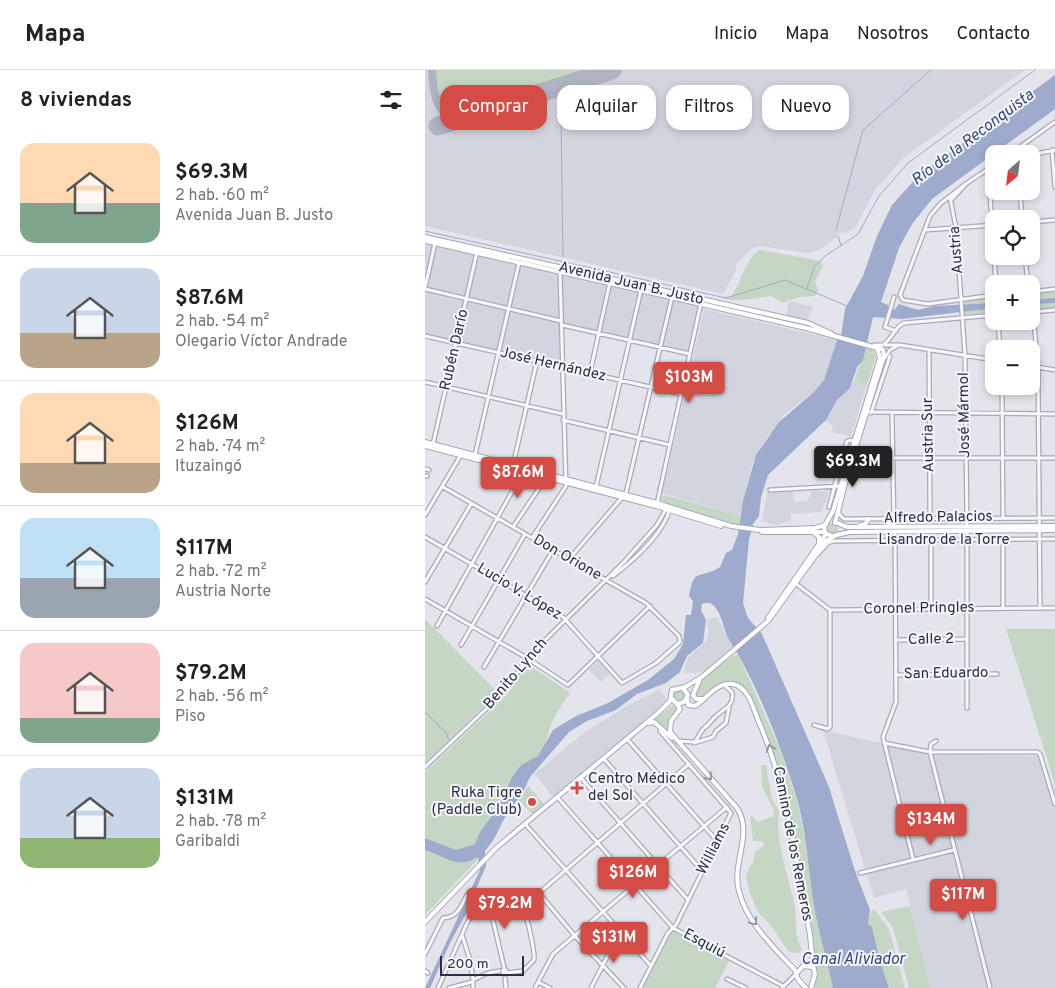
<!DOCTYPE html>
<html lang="es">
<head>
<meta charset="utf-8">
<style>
	:root { --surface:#fff; --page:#f2f2f2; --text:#222; --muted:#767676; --line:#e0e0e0; --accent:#d34d46 }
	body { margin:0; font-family:Overpass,sans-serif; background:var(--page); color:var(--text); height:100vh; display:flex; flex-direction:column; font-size:19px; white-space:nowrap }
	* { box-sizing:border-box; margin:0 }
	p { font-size:16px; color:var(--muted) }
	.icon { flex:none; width:28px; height:28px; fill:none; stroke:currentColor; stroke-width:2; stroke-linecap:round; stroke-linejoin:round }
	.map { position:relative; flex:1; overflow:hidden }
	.sheet { display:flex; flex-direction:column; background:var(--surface); width:425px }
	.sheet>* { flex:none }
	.top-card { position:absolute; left:15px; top:15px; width:475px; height:45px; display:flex; gap:10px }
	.needle { width:32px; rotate:208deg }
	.fabs { position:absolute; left:560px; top:75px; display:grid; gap:10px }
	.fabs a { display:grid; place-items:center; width:55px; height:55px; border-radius:10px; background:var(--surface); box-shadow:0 2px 8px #0003; font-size:25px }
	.scale { position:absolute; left:15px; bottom:12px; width:84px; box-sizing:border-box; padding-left:5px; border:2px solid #2a2f45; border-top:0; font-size:14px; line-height:18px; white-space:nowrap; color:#2a2f45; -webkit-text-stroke:4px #f4f5f9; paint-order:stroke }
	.price { position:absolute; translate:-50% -42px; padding:0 11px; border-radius:5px; background:var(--accent); color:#fff; font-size:16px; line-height:32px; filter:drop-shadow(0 1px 2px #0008) }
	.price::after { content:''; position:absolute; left:50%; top:30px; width:15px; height:11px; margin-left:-8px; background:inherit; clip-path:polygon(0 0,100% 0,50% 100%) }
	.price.selected { background:#222; color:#fff }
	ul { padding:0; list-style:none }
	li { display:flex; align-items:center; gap:15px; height:125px; padding:0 20px }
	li+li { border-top:1px solid var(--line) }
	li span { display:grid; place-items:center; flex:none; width:140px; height:100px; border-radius:15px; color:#555 }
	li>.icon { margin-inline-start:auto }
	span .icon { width:60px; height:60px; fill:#fffc; stroke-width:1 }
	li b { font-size:21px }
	h2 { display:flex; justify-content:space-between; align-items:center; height:60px; padding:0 20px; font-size:21px }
	.pill { padding:0 18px; border-radius:15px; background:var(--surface); box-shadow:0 2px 8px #0003; font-size:18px; line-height:45px }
	.pill.selected { background:var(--accent); color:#fff }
	header { display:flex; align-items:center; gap:30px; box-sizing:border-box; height:70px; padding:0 25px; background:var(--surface); border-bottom:1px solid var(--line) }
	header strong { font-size:24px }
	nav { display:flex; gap:28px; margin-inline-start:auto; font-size:18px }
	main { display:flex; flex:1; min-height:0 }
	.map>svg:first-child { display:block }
</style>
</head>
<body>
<header>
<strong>Mapa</strong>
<nav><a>Inicio</a><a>Mapa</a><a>Nosotros</a><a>Contacto</a></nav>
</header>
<main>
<section class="sheet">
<h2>8 viviendas<svg class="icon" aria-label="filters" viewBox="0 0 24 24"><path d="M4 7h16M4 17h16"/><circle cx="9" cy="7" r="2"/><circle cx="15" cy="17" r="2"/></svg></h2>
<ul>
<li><span style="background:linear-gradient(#ffd9b3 60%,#7fa58c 0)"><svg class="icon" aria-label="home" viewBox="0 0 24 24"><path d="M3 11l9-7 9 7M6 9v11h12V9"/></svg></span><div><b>$69.3M</b><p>2 hab. · 60 m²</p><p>Avenida Juan B. Justo</p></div></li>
<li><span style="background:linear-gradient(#c9d6e8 65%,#b9a48a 0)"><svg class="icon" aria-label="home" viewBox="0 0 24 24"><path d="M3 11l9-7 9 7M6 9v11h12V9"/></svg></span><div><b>$87.6M</b><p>2 hab. · 54 m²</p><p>Olegario Víctor Andrade</p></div></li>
<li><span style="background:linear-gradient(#ffd9b3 70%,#b9a48a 0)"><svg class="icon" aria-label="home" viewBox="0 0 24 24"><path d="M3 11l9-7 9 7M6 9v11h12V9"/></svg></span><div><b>$126M</b><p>2 hab. · 74 m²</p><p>Ituzaingó</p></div></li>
<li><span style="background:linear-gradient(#bfe0f5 60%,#9aa5b1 0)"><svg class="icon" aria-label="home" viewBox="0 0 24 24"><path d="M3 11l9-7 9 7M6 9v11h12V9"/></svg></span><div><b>$117M</b><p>2 hab. · 72 m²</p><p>Austria Norte</p></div></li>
<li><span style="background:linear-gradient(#f6c9c9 75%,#7fa58c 0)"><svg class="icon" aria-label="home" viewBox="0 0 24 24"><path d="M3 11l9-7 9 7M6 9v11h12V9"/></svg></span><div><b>$79.2M</b><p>2 hab. · 56 m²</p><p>Piso</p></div></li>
<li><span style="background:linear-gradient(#c9d6e8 70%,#8fb573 0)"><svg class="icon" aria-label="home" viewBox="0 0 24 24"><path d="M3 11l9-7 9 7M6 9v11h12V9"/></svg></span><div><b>$131M</b><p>2 hab. · 78 m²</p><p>Garibaldi</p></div></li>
</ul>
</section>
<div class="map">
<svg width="630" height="918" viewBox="0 0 630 918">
	<rect width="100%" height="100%" fill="#e4e5ec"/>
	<path fill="#d2d4de" d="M0,0H600L478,88L450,120L430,158L417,164L416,162L412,164V167L392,181L381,183L336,176L327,178L312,193L310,203L298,224L0,156Z
		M0,174L271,235L274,238L264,282L134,253L135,295L0,264Z
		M364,231L388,237L382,251L361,246Z
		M279,239L412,270L399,310L389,322L360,344L336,376L327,394L315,446L237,423Z
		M429,310L442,314L426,367L407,362L408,357L401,350L412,330L425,318Z
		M343,420H368L369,432L382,431L387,421H405L396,442L366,444V451L350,455L337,451Z
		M292,547L308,578L280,602L258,603L263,588L281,571L284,564L282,549Z
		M174,591L185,604L176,612L164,600Z
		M234,620L243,631L129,728L109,704L160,662L202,636Z
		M398,660L507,685L615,686L630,740V918H506L481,819L449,828Z"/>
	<path fill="#c5d6c4" d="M10,0H166L32,43C11,41 11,16 10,0Z
		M336,180L396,191L398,196L390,211L393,220L390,226L373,227L358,233L346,226C337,228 306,232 300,229L298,227L306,226C316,214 323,183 336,180Z
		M630,221V238L606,240V224Z
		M569,227V243L540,244V230Z
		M442,276L448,279L451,287L442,314L429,310Z
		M239,425L315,446L314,456L237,433L236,428Z
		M401 459a6 6 0 1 1 12 0a6 6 0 1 1-12 0Z
		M0,549L73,623L0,693Z
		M581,559H630V717L625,698Z
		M313,584L354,677L374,738L386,800L393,857L408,918H387C392,905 389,892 388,878L365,746L350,687L326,631L320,620L303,612L294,614L278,628L270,627L269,622C280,606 296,591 313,584Z
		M103,594L145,623C140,631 133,639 129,648C122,661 124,670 115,683C110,690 102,691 96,695C91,699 55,765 50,774L31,780L0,768V702L83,624Z
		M248 626a6 6 0 1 1 12 0a6 6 0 1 1-12 0Z
		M248,635H251L254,638L245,651V664L229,650Z
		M336,695H341L347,729L354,741C350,763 361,802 367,824C372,837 370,852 372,866C372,870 376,875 377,880L373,883L364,882L344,853L333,842L324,821L321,807L325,796L328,793L330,782L340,775L336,771H328L325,747L328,746L332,752L349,746V741L337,716Z
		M103,716L119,734L107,744L94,730Z
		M0,780C25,787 29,800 57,785L0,845Z
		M485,836L506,918H484L468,858L456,842Z
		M449,839L464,859L480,918H464L454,888L447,857L443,854L446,842Z
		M247,861L304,891L290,918H218Z"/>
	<path fill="#9eabcd" d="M630,5V39L507,129L487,154L474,178L456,232L463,235V238L469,240L474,234L493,240L509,236L569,233V238L477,249L448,247L438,290L432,297L425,318L412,330L401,350L343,405L336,427L334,446L328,454L324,470L318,533L323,548L337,564L404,717L429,798L445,840L443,854L447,857L454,888L464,918H408C403,896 398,878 393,856C384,817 384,776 374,736C359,685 339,631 313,584C310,579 306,574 303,568C298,558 294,526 277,534L276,540L281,550L278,573L262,586L255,602L241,613L212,624L191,640L162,651L144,662L105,707L98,722L79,749L69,769L60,781L61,796L48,826V831L26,871L5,918H0L55,800L53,787C30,800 21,786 0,780V768L31,780L50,774L55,762L73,737L87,707L96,695L113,686L128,660L151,646L183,633L223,610L249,589L258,574L261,545H266L268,531L264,526C269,496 275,510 295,497L301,483L307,480L313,464L318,431L331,385L354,352L389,322L399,310L412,270L416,266L420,239L438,206L452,166L467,135L493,106Z
		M630,228V233L606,234V230Z"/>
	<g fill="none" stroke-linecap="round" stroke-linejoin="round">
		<path stroke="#9eabcd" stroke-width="1" d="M136,48L138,187
			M411,160L438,60L506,0
			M0,161L301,228L360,210L422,236
			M413,165L416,176
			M382,218L390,196L400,186L433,164L454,126L483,93L610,0
			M0,642L21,663L24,670"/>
		<path stroke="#b0b3c1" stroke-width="8" d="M7,0C8,19 10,47 34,49"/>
		<path stroke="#b0b3c1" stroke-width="19" d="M13,56L187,0"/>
		<defs>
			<path id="minor" d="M627,80L630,117
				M585,84L630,52
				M606,85L630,80
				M561,100L564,109L569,185
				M542,113L515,134L505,146L475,225L478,230L503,234L569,225
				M595,121L597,149
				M525,127L531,158L540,286L542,457
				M527,129L542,113L569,95
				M606,152L630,150
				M500,160L569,155
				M569,186L571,214
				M600,186L603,214
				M0,218L10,173
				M0,219L136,251
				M606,222L630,219
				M469,227L460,257L471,261
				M608,242L613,297L615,538
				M608,242L630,240
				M573,251L575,279
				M137,255L265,284
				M0,266L256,324
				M460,273C468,268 470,256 479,253L569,245
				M449,275H475L569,290
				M504,281L505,449
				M459,289L465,280L472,276
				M606,296L630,300
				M165,303L185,212
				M0,312L138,344
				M577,316L578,448
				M441,342L630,344
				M446,343L465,286
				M467,344L469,457
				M138,350L245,375
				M8,374L52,182
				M50,385L94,193
				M428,388H630
				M88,395L112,291
				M0,399L4,400
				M0,406H2
				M171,417L216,220
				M345,420L415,416
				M232,434L276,233
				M404,437L422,371L429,370
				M414,440V444L419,449L630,448
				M0,445L37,383
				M88,457L121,408
				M542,461V638
				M470,462L471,632L458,667L488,789
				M0,467L138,547L197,613L231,593L255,572L254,566L221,533L18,417
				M107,468L141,416L135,201
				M506,470V538
				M392,485L403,473L408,471L630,469
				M144,489L201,423L247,227
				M188,506C209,490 237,465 245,439
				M0,512L46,434
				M370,513L405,540L630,538
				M0,529L102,588L143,615L225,536
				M578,538V470
				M12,556L98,402
				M470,570L542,569
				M36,575L100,464
				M59,597L128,480
				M471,605L572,604
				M389,655L403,659L405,657V540
				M202,669L293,772
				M252,671L270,672C273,668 275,662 279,658C284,655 285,652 290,647C298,639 310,636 307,622L299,615
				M511,671L506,674L505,682L565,918
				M269,673L288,667L291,661L301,653L304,638
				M459,673L505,682H612L615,684L630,734
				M179,689L277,801
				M0,697L80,621L102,588L199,492L232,455L241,439
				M156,708L263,830
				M133,728L248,858L358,916
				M101,755L226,896
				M435,803L529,780
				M62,825L79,897
				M37,865L45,890L48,910
				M0,884L18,848C33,847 35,838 42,825
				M78,900H81V903H78Z
				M0,901L3,903
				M80,908L81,918
				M302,909L321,918
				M113,912L125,918
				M13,918L42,853L59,826C66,826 94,838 99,843C103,848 110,883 109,890L98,901L81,903
				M24,918L47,912
				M48,918V910L63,903L74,901
				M110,918L128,884L302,737
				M166,918L195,862
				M199,918L150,866L114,823L264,694
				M215,918L243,863L251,855L306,743L235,661
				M357,918L372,903"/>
			<path id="major" d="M0,167L383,253L407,264
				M0,171L381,258L452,278L455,288L408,441L399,457L400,463L407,466
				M0,372L232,433L306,456L335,460L390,458L400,455
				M0,376L231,436L296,456
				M458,449L469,457
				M410,452L422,457L630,456
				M410,453L423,402L459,286L458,280L452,276
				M434,456L440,454L444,449
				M337,462H400
				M388,462L394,467V474
				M343,548L401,464
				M274,611L268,625L271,629H277
				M246,628L252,634L259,632L263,625L258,618
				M262,628L263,635L270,636C282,629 292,611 308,614C323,617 328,637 333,650C363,718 370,787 384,859C387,874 386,890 390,904L386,918
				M252,634L255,639L246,651L245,662L312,738C329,764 306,793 314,821C321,851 348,877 369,899C372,902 371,906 373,909C375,913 379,915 381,918
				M223,653L229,652L247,668
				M0,852L71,778L233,643L245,631L247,620L260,617L277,607L343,551L401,471L411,465L425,462L630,460
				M372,903L378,896L387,897"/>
		</defs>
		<use href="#minor" stroke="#a8abb7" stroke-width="5.5"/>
		<use href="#major" stroke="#a2a7b8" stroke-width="6"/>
		<use href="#minor" stroke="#f7f7fa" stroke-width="3"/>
		<use href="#major" stroke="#fff" stroke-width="4"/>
	</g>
	<defs><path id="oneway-chevron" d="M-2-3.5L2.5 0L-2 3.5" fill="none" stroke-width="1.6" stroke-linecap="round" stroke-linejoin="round" transform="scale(1.25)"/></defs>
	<g stroke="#9497a2">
		<use href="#oneway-chevron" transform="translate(345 678) rotate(-112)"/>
		<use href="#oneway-chevron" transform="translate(284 707) rotate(48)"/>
		<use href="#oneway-chevron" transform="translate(329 852) rotate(53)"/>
	</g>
	<g fill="#d34d46" stroke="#f4f5f9" stroke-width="2">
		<path d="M149.5 710.5h5v5h5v5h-5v5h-5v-5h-5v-5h5z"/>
		<circle cx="107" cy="732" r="5"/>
	</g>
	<g text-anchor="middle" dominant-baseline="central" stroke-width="4" stroke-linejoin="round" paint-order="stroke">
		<g font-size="15" fill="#2a2f45" stroke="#f4f5f9">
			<text transform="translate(532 180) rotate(-94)">Austria</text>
			<text transform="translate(206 214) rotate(13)">Avenida Juan B. Justo</text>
			<text transform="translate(30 280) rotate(-77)">Rubén Darío</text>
			<text transform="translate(128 295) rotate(13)">José Hernández</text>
			<text transform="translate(540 345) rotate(-91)">José Mármol</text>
			<text transform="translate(504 365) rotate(-91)">Austria Sur</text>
			<text transform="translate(513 448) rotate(-1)">Alfredo Palacios</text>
			<text x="519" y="470">Lisandro de la Torre</text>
			<text transform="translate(142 488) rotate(30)">Don Orione</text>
			<text transform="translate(94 522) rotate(31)">Lucio V. López</text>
			<text transform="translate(494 539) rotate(-1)">Coronel Pringles</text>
			<text transform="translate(506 570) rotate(-1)">Calle 2</text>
			<text transform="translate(91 604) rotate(-49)">Benito Lynch</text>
			<text transform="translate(521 604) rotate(-1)">San Eduardo</text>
			<text transform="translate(367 774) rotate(79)">Camino de los Remeros</text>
			<text transform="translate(289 779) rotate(-63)">Williams</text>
			<text transform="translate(279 874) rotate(28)">Esquiú</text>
		</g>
		<g font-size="15" fill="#2a2f45" stroke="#f4f5f9" text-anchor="start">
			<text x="163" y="709">Centro Médico<tspan x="163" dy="17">del Sol</tspan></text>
			<text x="97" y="723" text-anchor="end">Ruka Tigre<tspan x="97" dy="17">(Paddle Club)</tspan></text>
		</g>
		<g font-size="16" font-style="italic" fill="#33457b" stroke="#f4f5f9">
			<text transform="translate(548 68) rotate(-37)">Río de la Reconquista</text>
			<text x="428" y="890">Canal Aliviador</text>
		</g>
	</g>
</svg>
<div class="fabs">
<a><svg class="needle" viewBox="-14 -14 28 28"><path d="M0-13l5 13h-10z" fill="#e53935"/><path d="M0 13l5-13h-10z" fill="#767676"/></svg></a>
<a><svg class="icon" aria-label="locate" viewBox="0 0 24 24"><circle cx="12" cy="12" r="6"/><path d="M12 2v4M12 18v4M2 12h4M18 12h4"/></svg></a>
<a>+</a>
<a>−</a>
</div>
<div class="scale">200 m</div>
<b class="price" style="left:264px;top:334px">$103M</b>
<b class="price selected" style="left:428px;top:418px">$69.3M</b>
<b class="price" style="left:93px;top:429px">$87.6M</b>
<b class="price" style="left:506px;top:776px">$134M</b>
<b class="price" style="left:208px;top:829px">$126M</b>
<b class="price" style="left:538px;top:851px">$117M</b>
<b class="price" style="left:80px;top:860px">$79.2M</b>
<b class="price" style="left:189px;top:894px">$131M</b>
<div class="top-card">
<a class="pill selected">Comprar</a>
<a class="pill">Alquilar</a>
<a class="pill">Filtros</a>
<a class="pill">Nuevo</a>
</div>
</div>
</main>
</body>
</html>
